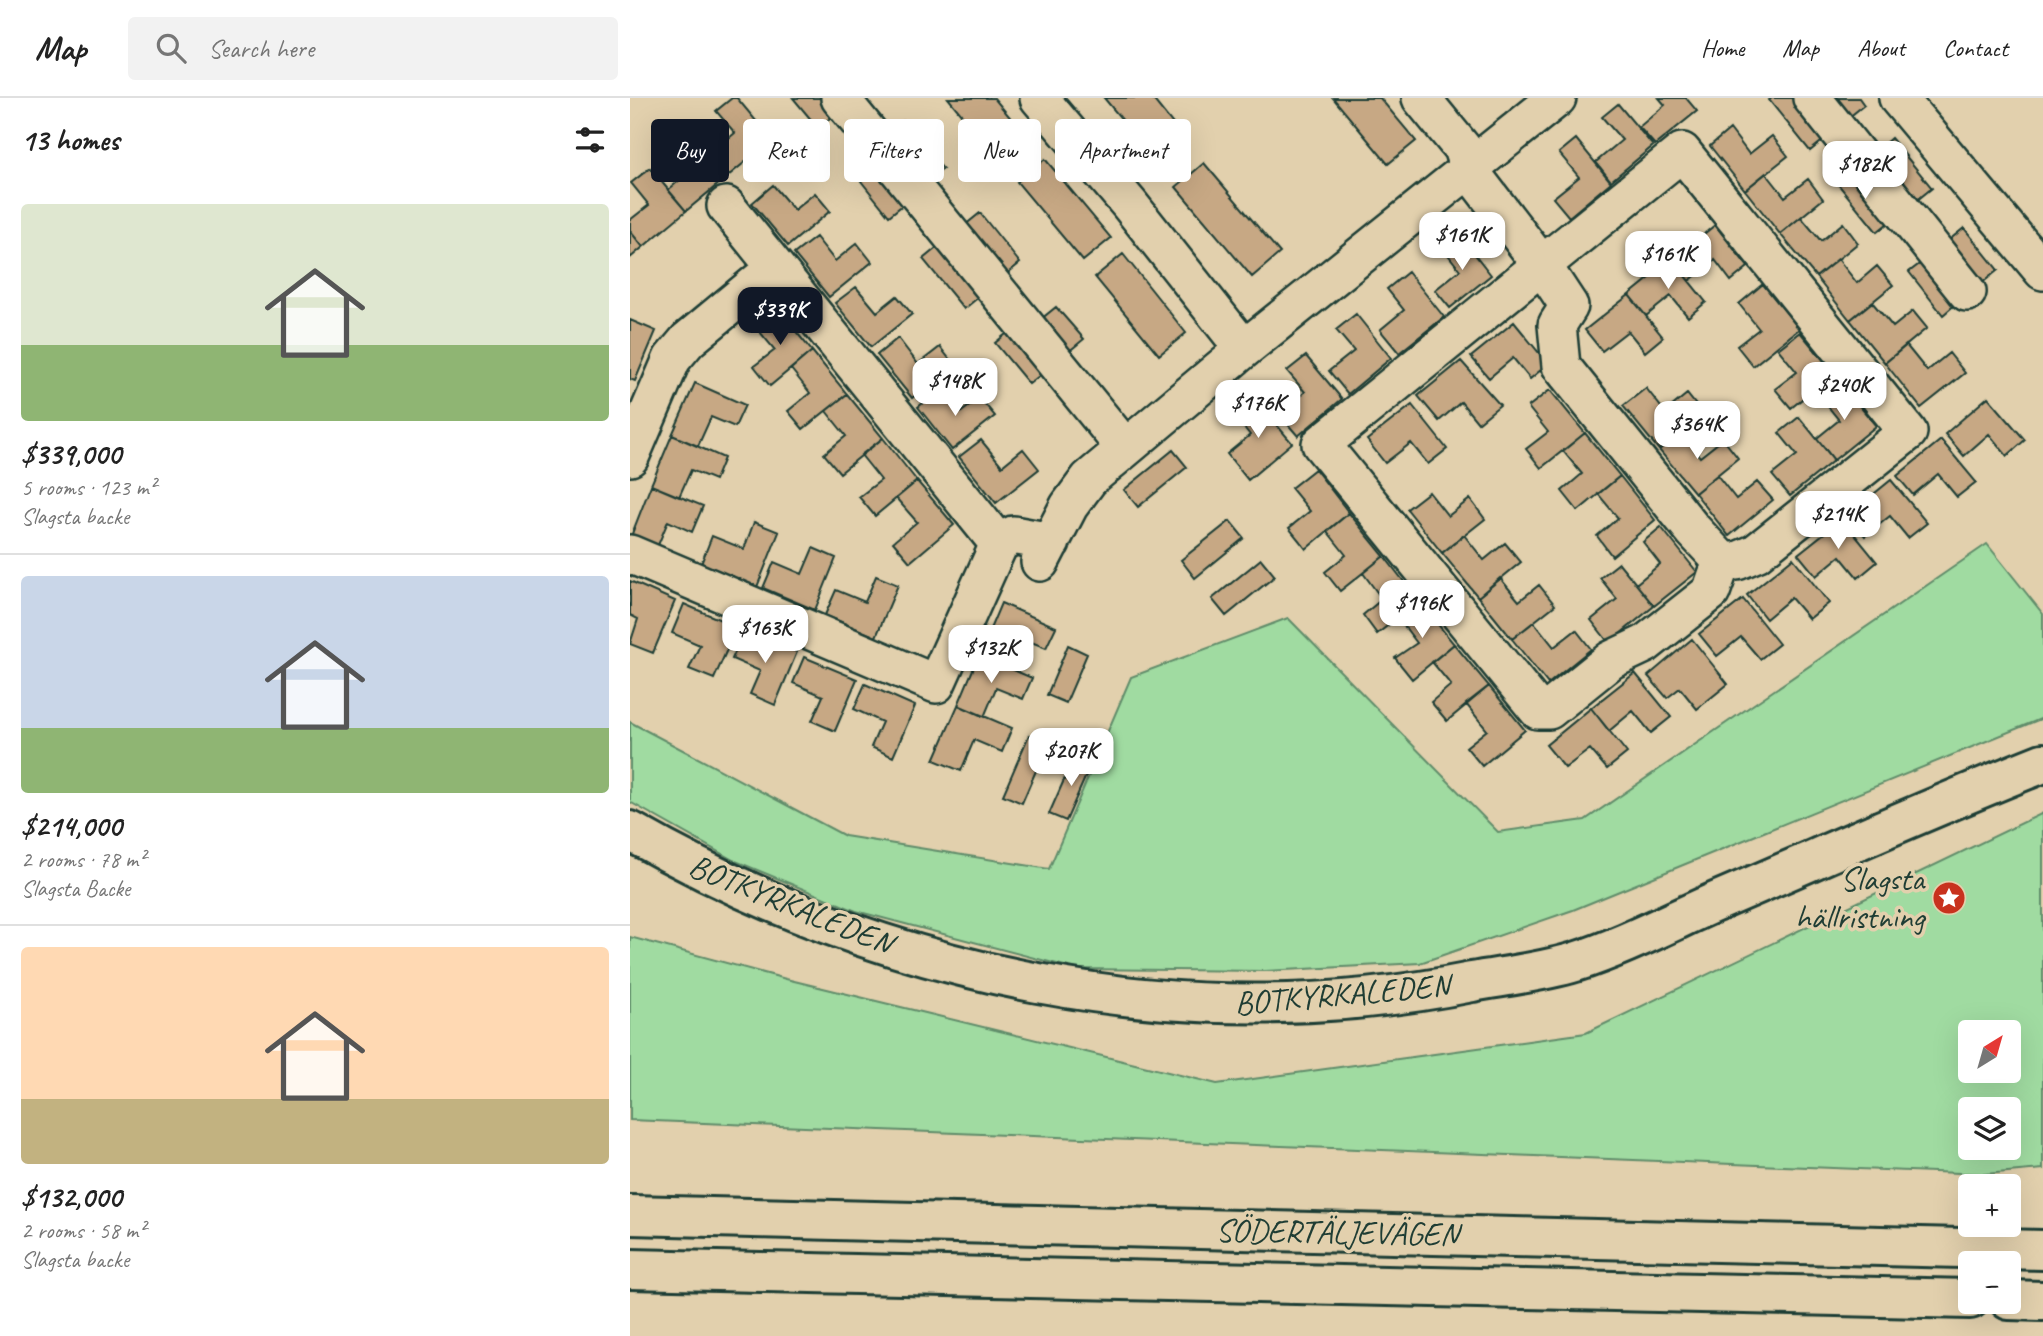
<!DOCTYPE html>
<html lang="en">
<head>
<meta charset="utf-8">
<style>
	:root { --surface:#fff; --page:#f2f2f2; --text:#222; --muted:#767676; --line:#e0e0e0; --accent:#111827 }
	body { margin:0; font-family:Caveat,sans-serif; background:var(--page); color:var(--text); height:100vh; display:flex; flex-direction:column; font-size:26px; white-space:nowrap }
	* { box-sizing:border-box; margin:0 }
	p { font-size:23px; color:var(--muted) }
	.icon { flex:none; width:38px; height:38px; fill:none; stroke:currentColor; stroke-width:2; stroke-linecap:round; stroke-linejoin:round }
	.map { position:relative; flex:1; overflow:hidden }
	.side { display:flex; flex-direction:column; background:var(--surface); width:630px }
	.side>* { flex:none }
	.top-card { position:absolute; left:21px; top:21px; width:665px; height:63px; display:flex; gap:14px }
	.needle { width:46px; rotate:37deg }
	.buttons { position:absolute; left:1328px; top:922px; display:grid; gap:14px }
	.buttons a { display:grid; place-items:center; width:63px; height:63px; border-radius:7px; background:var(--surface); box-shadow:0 7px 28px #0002; font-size:35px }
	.price { position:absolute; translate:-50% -60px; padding:0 16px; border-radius:14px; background:#fff; color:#222; font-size:23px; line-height:46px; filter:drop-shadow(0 2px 4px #0008) }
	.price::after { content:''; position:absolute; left:50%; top:42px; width:21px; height:16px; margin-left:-10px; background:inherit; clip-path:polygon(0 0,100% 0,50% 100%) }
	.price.on { background:var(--accent); color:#fff }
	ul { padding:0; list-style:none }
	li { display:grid; align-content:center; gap:14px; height:371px; padding:0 21px }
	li+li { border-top:2px solid var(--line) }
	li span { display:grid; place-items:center; height:217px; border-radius:7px; color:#555 }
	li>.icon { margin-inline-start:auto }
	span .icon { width:126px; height:126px; fill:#fffc; stroke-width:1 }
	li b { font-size:30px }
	h2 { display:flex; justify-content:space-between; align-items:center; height:84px; padding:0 21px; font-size:30px }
	.chip { padding:0 24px; border-radius:7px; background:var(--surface); box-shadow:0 7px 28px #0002; font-size:24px; line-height:63px }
	.chip.on { background:var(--accent); color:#fff }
	header { display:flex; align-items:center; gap:42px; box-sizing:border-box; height:98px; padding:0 35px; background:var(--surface); border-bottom:2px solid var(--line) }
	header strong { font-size:33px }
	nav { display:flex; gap:38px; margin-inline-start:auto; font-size:24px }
	.search { width:490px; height:63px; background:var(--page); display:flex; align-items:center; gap:18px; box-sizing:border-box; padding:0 24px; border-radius:7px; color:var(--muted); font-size:26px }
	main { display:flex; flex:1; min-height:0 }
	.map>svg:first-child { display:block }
</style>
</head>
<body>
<header>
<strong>Map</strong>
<div class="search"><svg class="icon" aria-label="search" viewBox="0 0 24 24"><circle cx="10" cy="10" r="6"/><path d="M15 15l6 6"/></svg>Search here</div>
<nav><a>Home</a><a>Map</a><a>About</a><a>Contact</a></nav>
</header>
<main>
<section class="side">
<h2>13 homes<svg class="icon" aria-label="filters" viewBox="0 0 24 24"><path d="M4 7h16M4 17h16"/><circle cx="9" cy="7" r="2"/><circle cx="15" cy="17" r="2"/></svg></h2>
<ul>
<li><span style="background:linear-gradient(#dfe7d0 65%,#8fb573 0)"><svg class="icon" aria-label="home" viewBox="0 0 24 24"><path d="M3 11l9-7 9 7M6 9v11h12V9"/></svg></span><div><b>$339,000</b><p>5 rooms · 123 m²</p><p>Slagsta backe</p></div></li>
<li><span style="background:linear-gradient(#c9d6e8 70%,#8fb573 0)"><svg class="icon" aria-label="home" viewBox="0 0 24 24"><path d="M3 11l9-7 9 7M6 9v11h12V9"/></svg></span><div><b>$214,000</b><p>2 rooms · 78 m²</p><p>Slagsta Backe</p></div></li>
<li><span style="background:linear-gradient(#ffd9b3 70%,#c2b280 0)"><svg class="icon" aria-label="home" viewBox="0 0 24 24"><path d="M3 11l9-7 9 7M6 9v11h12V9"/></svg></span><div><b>$132,000</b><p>2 rooms · 58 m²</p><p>Slagsta backe</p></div></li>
</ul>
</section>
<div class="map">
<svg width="1413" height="1238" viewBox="0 0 1413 1238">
	<rect width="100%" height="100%" fill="#e2d0ad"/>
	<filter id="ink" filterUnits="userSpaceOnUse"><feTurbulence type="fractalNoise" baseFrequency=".0143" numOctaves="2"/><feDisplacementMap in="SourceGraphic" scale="14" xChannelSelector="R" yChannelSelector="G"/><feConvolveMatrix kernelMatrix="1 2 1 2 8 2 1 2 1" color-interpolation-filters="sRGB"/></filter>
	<g filter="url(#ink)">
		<path fill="#a0dba1" stroke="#608c6a" stroke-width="2" fill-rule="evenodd" d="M1357,446L1413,516V620L943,812L790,865L635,873L446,871L226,813L103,762L0,704V624L215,738L419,771L501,579L658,520L868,734L955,722Z
			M1413,715V1071L1355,1076L0,1022V839L156,881L587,986L956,935ZM1379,934V973H1340V934ZM1340,1012H1379V1050H1340Z"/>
		<path fill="#c7a884" stroke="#1f3d34" stroke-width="2" d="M102,0H107L142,42L98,78L80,56L105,35L86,13Z
			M163,0H190L204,17L188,30Z
			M318,0H364L403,47L375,70Z
			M474,0H522L551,36L523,59Z
			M703,0H750L786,43L758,66Z
			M1029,0H1056L1067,13L1025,47L1009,29L1035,7Z
			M1142,0H1164L1196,40L1180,53L1139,2Z
			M1201,0H1229L1234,7L1218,20Z
			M988,6L1023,48L981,83L966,64L992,42L972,19Z
			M273,23L313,71L297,83L258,35Z
			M1100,31L1119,56L1142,38L1158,58L1115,92L1080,48Z
			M61,34L98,78L56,113L38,92L63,71L43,48Z
			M1261,40L1302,90L1286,103L1245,54Z
			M946,41L981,84L939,119L923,100L949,79L929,55Z
			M234,56L275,105L259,118L219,68Z
			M415,61L481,140L453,163L387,84Z
			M574,65L650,155L622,179L546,89Z
			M20,70L56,113L13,149L0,133V122L19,107L1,85Z
			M1223,73L1263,121L1247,134L1207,85Z
			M1136,75L1155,99L1178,81L1193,101L1150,136L1115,92Z
			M143,87L164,112L185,95L200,113L158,148L122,105Z
			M350,115L390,165L374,178L334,128Z
			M1171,119L1191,143L1213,125L1228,145L1186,179L1150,136Z
			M1085,127L1118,169L1101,183L1085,162L1059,183L1042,162Z
			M1334,130L1368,172L1352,185L1318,143Z
			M0,133L13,149L0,160Z
			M829,136L861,177L820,210L805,192L830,172L812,149Z
			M186,139L205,163L227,145L242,164L199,199L164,156Z
			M310,147L351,197L334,211L293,161Z
			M493,156L556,235L529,257L465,179Z
			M1208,161L1227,185L1247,168L1263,187L1220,222L1186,179Z
			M1296,161L1329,203L1313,217L1279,174Z
			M1042,162L1076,204L1058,219L1041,198L1016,218L999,197Z
			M778,174L814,219L769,255L750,232L774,212L757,191Z
			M1133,186L1169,231L1123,268L1107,248L1129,231L1109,206Z
			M226,189L247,214L267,198L282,216L241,249L205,205Z
			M999,197L1033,239L1015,254L998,233L972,253L955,232Z
			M1242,204L1263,229L1283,213L1297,230L1255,265L1220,222Z
			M146,209L182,253L140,288L124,268L145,252L124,227Z
			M426,209L454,241L437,255L410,222Z
			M726,216L761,260L718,296L699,273L724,253L706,232Z
			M0,222L26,233L5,283L0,281Z
			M884,224L918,266L900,281L883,260L859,280L841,259Z
			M381,232L415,273L399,286L365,245Z
			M1170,234L1204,275L1161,310L1145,291L1167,274L1148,251Z
			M268,240L288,266L310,249L324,267L282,300L247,257Z
			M1276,247L1297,273L1319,255L1335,275L1291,310L1255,265Z
			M182,253L217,296L173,331L158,313L180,295L161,271Z
			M676,258L712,301L668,338L649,316L675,294L657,273Z
			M831,263L870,307L848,325L831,304L809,323L788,298Z
			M1210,284L1246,328L1204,362L1187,340L1209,322L1191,300Z
			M65,285L115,307L105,329L81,319L68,348L42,337Z
			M1016,290L1035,314L1057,296L1073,316L1029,352L993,308Z
			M311,291L330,315L350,300L365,318L322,352L288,309Z
			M920,292L955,335L911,370L896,351L918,334L898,309Z
			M217,296L253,340L210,375L194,356L216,338L196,313Z
			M1358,299L1395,342L1377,358L1359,336L1334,358L1315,336Z
			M624,300L662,345L618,382L597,356L620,337L604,317Z
			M782,307L817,351L798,366L781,345L755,365L737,342Z
			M1169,319L1204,362L1160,398L1142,377L1167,357L1149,335Z
			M1051,334L1070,359L1093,341L1108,360L1065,395L1029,352Z
			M955,335L990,378L948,413L932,393L952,376L933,353Z
			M42,337L94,360L85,382L61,372L49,399L21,387Z
			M253,340L287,383L245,418L229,399L251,382L231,357Z
			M351,342L372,368L393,351L409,371L366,405L329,359Z
			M1311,342L1346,384L1327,399L1308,376L1283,397L1267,378Z
			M543,352L557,369L508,409L494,392Z
			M685,371L719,415L676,451L659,430L680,413L661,390Z
			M1087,377L1106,401L1127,384L1143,402L1099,438L1065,395Z
			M990,378L1025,422L982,458L967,438L988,420L968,396Z
			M1261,382L1297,425L1278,440L1260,418L1235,438L1218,417Z
			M287,383L324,427L280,464L263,444L287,424L266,400Z
			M21,387L73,408L62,434L38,423L26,452L0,441Z
			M799,394L818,418L840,401L855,421L812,455L777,411Z
			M719,415L754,458L710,493L695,474L716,457L697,433Z
			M1212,421L1247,464L1228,480L1210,458L1186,478L1168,456Z
			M600,423L614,440L565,480L551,462Z
			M124,424L149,434L127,489L71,466L82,438L114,451Z
			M1031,429L1067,474L1024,508L1006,486L1030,466L1013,444Z
			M834,437L854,462L875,445L891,464L848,499L812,455Z
			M183,450L206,460L185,512L133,490L144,464L172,476Z
			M754,458L789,503L747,536L733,517L752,501L733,475Z
			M1163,460L1199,505L1179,521L1161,500L1136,521L1117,497Z
			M631,461L645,478L596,518L582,501Z
			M989,465L1024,508L979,545L961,522L987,501L970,480Z
			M246,478L268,487L246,539L195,517L206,492L235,504Z
			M870,480L889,503L909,487L925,507L882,541L848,499Z
			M0,483L45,503L23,555L0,546L8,521L0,517Z
			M1113,501L1149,546L1130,561L1111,539L1087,558L1069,536Z
			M789,503L824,546L782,581L765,560L787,545L768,520Z
			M371,505L426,529L416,550L389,539L377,569L349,557Z
			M54,506L107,529L84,581L59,571L70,547L42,535Z
			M904,524L924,549L946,532L961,551L918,586L882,541Z
			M115,532L167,554L145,607L120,596L130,573L102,561Z
			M1062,541L1098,586L1067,611L1050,590L1037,600L1018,578Z
			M824,546L859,588L817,623L801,604L821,587L802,564Z
			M438,547L457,556L436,605L417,597Z
			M349,557L402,580L393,601L366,590L354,619L328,607Z
			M174,559L227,581L205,633L182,623L193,598L163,585Z
			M1005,575L1041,619L1021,635L1003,613L979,633L961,610Z
			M235,586L285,608L263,659L241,649L252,624L224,611Z
			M859,588L895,632L852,668L836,649L857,632L836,606Z
			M328,607L382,630L372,654L344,642L331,673L304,662Z
			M961,610L997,655L977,671L960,651L935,670L916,647Z
			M399,637L418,645L392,705L373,697Z
			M445,657L462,664L436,723L419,716Z"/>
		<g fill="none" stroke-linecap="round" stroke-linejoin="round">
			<defs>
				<path id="minor" d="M210,0L495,350
					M409,0L500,107L614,251
					M791,0L832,50L839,72L912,167L939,208L927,227L931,268L1063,432L1092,463L1081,494L1015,546L981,562L919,612H908L691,346L912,167L1052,54L1278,334L1126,455L1107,463H1092
					M1182,0L1337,194
					M1268,0L1413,173
					M96,108L369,446
					M0,359L42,261L58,242L145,170
					M0,456L306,586L369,446L383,437L421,444
					M410,464L439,408L459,381L614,251L927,0"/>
				<path id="major" d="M0,733C255,879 552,942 842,884C876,878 912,874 945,864C992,849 1038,825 1083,805C1193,758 1302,709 1413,665"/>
				<path id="highway" d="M0,1117L1413,1152
					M0,1171L1340,1201
					M1379,1202L1413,1203"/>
			</defs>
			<use href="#minor" stroke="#1f3d34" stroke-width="42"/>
			<use href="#major" stroke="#1f3d34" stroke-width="44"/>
			<use href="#highway" stroke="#1f3d34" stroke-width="44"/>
			<use href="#minor" stroke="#e2d0ad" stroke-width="37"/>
			<use href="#major" stroke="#e2d0ad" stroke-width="38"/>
			<use href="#highway" stroke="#e2d0ad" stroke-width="38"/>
		</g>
	</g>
	<defs>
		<symbol id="sight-disc" viewBox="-11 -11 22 22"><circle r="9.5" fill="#c8321e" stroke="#e2d0ad"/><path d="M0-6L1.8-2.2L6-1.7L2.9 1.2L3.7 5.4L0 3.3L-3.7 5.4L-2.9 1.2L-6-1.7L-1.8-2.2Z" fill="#fff"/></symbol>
	</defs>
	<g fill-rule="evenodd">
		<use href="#sight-disc" x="1300" y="781" width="38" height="38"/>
	</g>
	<g text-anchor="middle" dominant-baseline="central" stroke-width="7" stroke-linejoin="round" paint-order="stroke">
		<g font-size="33" fill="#1f3d34" stroke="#e2d0ad" text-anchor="end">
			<text x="1294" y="781">Slagsta<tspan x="1294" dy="38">hällristning</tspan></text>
		</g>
		<g font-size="33" fill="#1f3d34" stroke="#e2d0ad">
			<text transform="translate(161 806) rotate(22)">BOTKYRKALEDEN</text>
			<text transform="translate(712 896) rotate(-5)">BOTKYRKALEDEN</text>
			<text transform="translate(707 1134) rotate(1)">SÖDERTÄLJEVÄGEN</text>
		</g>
	</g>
</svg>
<div class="buttons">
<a><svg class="needle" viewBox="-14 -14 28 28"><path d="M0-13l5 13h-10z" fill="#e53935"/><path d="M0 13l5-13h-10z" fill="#767676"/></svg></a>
<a><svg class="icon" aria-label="layers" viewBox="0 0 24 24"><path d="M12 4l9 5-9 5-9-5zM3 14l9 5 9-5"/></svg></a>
<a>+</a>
<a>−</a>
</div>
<b class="price" style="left:1235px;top:103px">$182K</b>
<b class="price" style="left:832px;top:174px">$161K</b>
<b class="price" style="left:1038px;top:193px">$161K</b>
<b class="price on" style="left:150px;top:249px">$339K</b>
<b class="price" style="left:325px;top:320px">$148K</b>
<b class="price" style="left:1214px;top:324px">$240K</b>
<b class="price" style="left:628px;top:342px">$176K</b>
<b class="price" style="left:1067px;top:363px">$364K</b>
<b class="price" style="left:1208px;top:453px">$214K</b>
<b class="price" style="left:792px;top:542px">$196K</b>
<b class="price" style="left:135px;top:567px">$163K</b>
<b class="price" style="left:361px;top:587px">$132K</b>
<b class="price" style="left:441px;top:690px">$207K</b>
<div class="top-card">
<a class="chip on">Buy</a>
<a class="chip">Rent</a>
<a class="chip">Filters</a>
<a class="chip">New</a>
<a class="chip">Apartment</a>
</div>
</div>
</main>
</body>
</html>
